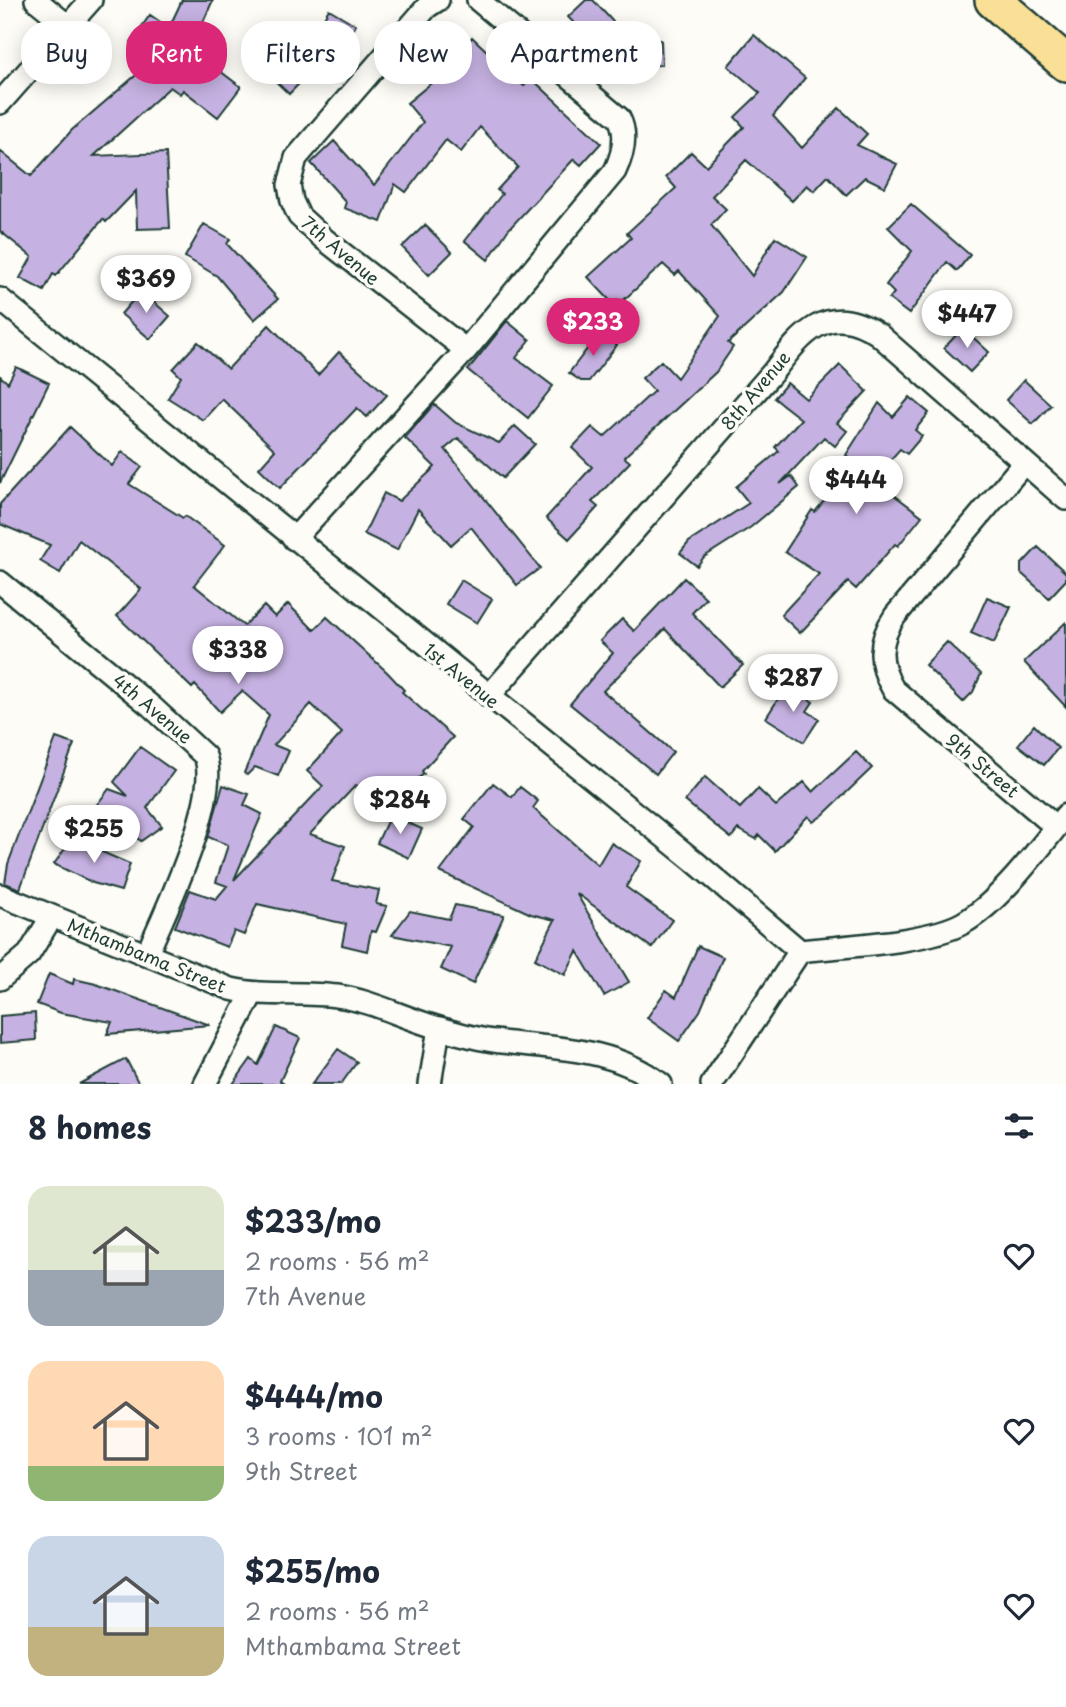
<!DOCTYPE html>
<html lang="en">
<head>
<meta charset="utf-8">
<style>
	:root { --surface:#fff; --page:#f2f2f3; --text:#1f2937; --muted:#747a83; --accent:#db2777 }
	body { margin:0; font-family:"Playpen Sans",sans-serif; background:var(--page); color:var(--text); height:100vh; display:flex; flex-direction:column; font-size:26px; white-space:nowrap }
	* { box-sizing:border-box; margin:0 }
	p { font-size:23px; color:var(--muted) }
	.icon { flex:none; width:38px; height:38px; fill:none; stroke:currentColor; stroke-width:2; stroke-linecap:round; stroke-linejoin:round }
	.map { position:relative; height:1084px; overflow:hidden }
	.panel { display:flex; flex-direction:column; background:var(--surface); flex:1 }
	.panel>* { flex:none }
	.banner { position:absolute; left:21px; top:21px; width:700px; height:63px; display:flex; gap:14px }
	.price { position:absolute; translate:-50% -60px; padding:0 16px; border-radius:24px; background:#fff; color:#222; font-size:23px; line-height:46px; filter:drop-shadow(0 2px 4px #0008) }
	.price::after { content:''; position:absolute; left:50%; top:42px; width:21px; height:16px; margin-left:-10px; background:inherit; clip-path:polygon(0 0,100% 0,50% 100%) }
	.price.current { background:var(--accent); color:#fff }
	ul { padding:0; list-style:none }
	li { display:flex; align-items:center; gap:21px; height:175px; padding:0 28px }
	li span { display:grid; place-items:center; flex:none; width:196px; height:140px; border-radius:21px; color:#555 }
	li>.icon { margin-inline-start:auto }
	span .icon { width:84px; height:84px; fill:#fffc; stroke-width:1 }
	li b { font-size:30px }
	h2 { display:flex; justify-content:space-between; align-items:center; height:84px; padding:0 28px; font-size:30px }
	.tag { padding:0 24px; border-radius:28px; background:var(--surface); box-shadow:0 4px 18px #0003; font-size:24px; line-height:63px }
	.tag.current { background:var(--accent); color:#fff }
	.map>svg:first-child { display:block }
</style>
</head>
<body>
<div class="map">
<svg width="1066" height="1084" viewBox="0 0 1066 1084">
	<rect width="100%" height="100%" fill="#fdfcf7"/>
	<filter id="ink" filterUnits="userSpaceOnUse"><feTurbulence type="fractalNoise" baseFrequency=".0143" numOctaves="2"/><feDisplacementMap in="SourceGraphic" scale="14" xChannelSelector="R" yChannelSelector="G"/><feConvolveMatrix kernelMatrix="1 2 1 2 8 2 1 2 1" color-interpolation-filters="sRGB"/></filter>
	<g filter="url(#ink)">
		<path fill="#c6b2e2" stroke="#1f3d34" stroke-width="2" d="M182,0H213L191,49L241,87L218,117L183,90L180,94L170,87L94,156L166,153L170,228L137,229L136,191L106,222L103,219L56,276L53,274L44,291L20,278L32,257L0,231V151L31,176L72,130L156,58L131,42L150,15L169,28Z
			M586,0H593L615,24L594,43L568,17Z
			M329,9L356,25L337,57L329,53L289,94L269,75L313,28L316,31Z
			M754,35L805,78L773,116L802,148L839,108L867,134L857,145L897,164L885,187L865,177L846,195L828,176L814,191L807,185L792,201L746,160L712,196L726,209L711,225L752,276L775,237L807,257L784,292L728,343L733,347L716,372L624,457L630,462L592,502L598,507L569,539L546,518L592,467L572,448L592,427L604,437L654,391L642,378L661,361L677,378L720,316L679,271L675,275L663,264L616,307L588,277L631,238L627,233L676,188L666,177L691,152L706,166L744,127L735,117L760,93L728,66Z
			M472,37L524,86L531,78L601,143L581,165L574,159L508,230L488,260L465,241L502,194L497,190L518,167L480,127L461,152L446,140L406,192L395,184L381,222L344,208L346,202L311,163L334,141L374,185L423,122L407,103L452,66L448,63Z
			M661,40L662,65L619,66L618,42Z
			M911,204L970,255L957,271L947,262L909,314L889,299L894,293L886,285L912,251L888,227Z
			M204,224L230,239L227,244L278,299L254,320L217,276L185,257Z
			M425,225L452,252L429,275L402,247Z
			M141,291L170,316L150,339L121,314Z
			M507,321L530,340L516,358L553,386L528,418L468,370Z
			M269,325L318,375L339,352L387,395L367,417L357,408L280,488L259,468L275,450L222,399L203,420L168,398L181,377L173,369L198,342L228,369Z
			M963,328L989,352L970,372L944,348Z
			M600,332L617,345L589,381H581L569,373Z
			M840,365L867,391L837,423L847,431L835,446L824,437L780,484L791,476L799,487L751,527L704,557L697,566L680,553L689,542L749,503L736,487L779,451L775,447L801,419L774,398L787,383L806,399Z
			M16,367L49,383L0,483V376L8,383Z
			M1024,380L1051,405L1033,424L1006,400Z
			M910,397L929,413L915,430L922,436L907,454L900,449L873,479L922,516L898,546L895,544L856,589L848,582L800,633L781,615L819,574L785,552L812,510L815,512L855,463L846,455L879,403L893,417Z
			M434,404L456,423L499,443L515,426L535,444L503,478L458,438L445,449L540,568L517,585L471,527L451,545L418,509L397,550L364,534L384,493L399,501L435,467L405,438Z
			M70,427L112,466L122,452L142,467L129,484L183,518L185,516L225,545L194,585L244,626L264,606L275,617L288,604L314,630L327,617L387,672L404,690L402,692L453,737L422,771L424,774L385,802L356,785L310,834L345,846L332,881L379,890L376,904L387,906L376,932L371,931L367,951L342,945L346,924L257,904L244,935L234,931L227,947L175,927L190,890L216,899L227,886L216,882L228,845L208,837L223,785L249,794L244,805L262,814L234,880L323,786L307,771L342,733L311,704L274,745L289,751L278,776L255,767L247,775L244,773L269,715L242,691L220,712L195,685L192,688L117,616L141,589L79,540L60,573L40,561L50,545L0,524V504Z
			M1038,547L1066,573V580L1049,598L1021,573V565Z
			M684,578L706,598L692,613L743,665L720,687L665,629L603,691L673,752L656,774L570,704L613,653L600,641L622,619L634,631Z
			M461,580L492,599L477,623L446,604Z
			M987,597L1011,607L994,643L971,633Z
			M1066,622V707L1024,662Z
			M947,642L981,674L973,692L963,702L925,665Z
			M787,685L813,702L807,711L819,719L804,742L766,718Z
			M1034,725L1058,748L1044,765L1018,745Z
			M56,738L74,744L20,889L5,883L8,864Z
			M140,747L174,771L147,808L162,826L141,841L95,807L109,789L128,796L114,782Z
			M856,752L872,768L823,815L813,822L808,816L775,851L759,835L756,839L738,829L731,838L685,801L705,777L740,808L758,789L776,806L804,782L813,792Z
			M493,783L512,797L520,787L538,801L533,808L598,865L611,843L641,861L626,887L672,920L652,948L576,893L629,982L604,996L577,951L565,975L535,959L555,920L531,914L440,872L474,827L464,819Z
			M390,815L422,829L409,858L377,843Z
			M72,839L130,864L121,891L93,883L54,864Z
			M455,905L504,915L473,984L441,969L451,947L392,935L410,911L449,919Z
			M698,946L723,957L700,1011L679,1041L647,1018L666,990L676,997Z
			M49,974L73,984L74,979L96,984L210,1025L107,1034L112,1022L61,1013L37,1004Z
			M35,1013L36,1040L0,1043V1016Z
			M276,1027L300,1038L280,1081L284,1084H233L251,1059L258,1065Z
			M338,1049L357,1062L341,1084H312Z
			M126,1059L139,1084H79Z"/>
		<g fill="none" stroke-linecap="round" stroke-linejoin="round">
			<defs>
				<path id="minor" d="M36,0L68,26
					M438,0L427,7L296,158L289,185L292,201L299,216L324,239L466,350
					M0,103L91,0
					M0,299L694,861L800,951
					M1024,463L895,616C878,641 878,663 893,689L1056,827
					M294,539L466,350L615,171C623,154 628,135 619,118L478,0
					M0,582L152,707L205,756C221,797 165,912 147,954
					M489,696L773,372C803,332 828,301 878,334L1066,499
					M0,895L231,989C265,997 301,991 337,996C374,1001 407,1020 443,1029C460,1034 477,1039 494,1041C554,1049 611,1046 661,1084
					M800,951C842,946 927,943 963,923C999,903 1040,847 1066,815
					M0,979L29,954L52,916
					M205,1084L252,994
					M430,1084L439,1028
					M712,1084L800,951"/>
				<path id="trunk" d="M993,0L1066,63"/>
			</defs>
			<use href="#minor" stroke="#1f3d34" stroke-width="26"/>
			<use href="#trunk" stroke="#1f3d34" stroke-width="40"/>
			<use href="#minor" stroke="#fdfcf7" stroke-width="21"/>
			<use href="#trunk" stroke="#fadf96" stroke-width="35"/>
		</g>
	</g>
	<g text-anchor="middle" dominant-baseline="central" stroke-width="7" stroke-linejoin="round" paint-order="stroke">
		<g font-size="18" fill="#1f3d34" stroke="#fdfcf7">
			<text transform="translate(341 250) rotate(40)">7th Avenue</text>
			<text transform="translate(755 390) rotate(-50)">8th Avenue</text>
			<text transform="translate(462 675) rotate(39)">1st Avenue</text>
			<text transform="translate(153 708) rotate(40)">4th Avenue</text>
			<text transform="translate(983 765) rotate(40)">9th Street</text>
			<text transform="translate(147 955) rotate(22)">Mthambama Street</text>
		</g>
	</g>
</svg>
<b class="price" style="left:146px;top:315px">$369</b>
<b class="price" style="left:967px;top:350px">$447</b>
<b class="price current" style="left:593px;top:358px">$233</b>
<b class="price" style="left:856px;top:516px">$444</b>
<b class="price" style="left:238px;top:686px">$338</b>
<b class="price" style="left:793px;top:714px">$287</b>
<b class="price" style="left:400px;top:836px">$284</b>
<b class="price" style="left:94px;top:865px">$255</b>
<div class="banner">
<a class="tag">Buy</a>
<a class="tag current">Rent</a>
<a class="tag">Filters</a>
<a class="tag">New</a>
<a class="tag">Apartment</a>
</div>
</div>
<section class="panel">
<h2>8 homes<svg class="icon" aria-label="filters" viewBox="0 0 24 24"><path d="M4 7h16M4 17h16"/><circle cx="9" cy="7" r="2"/><circle cx="15" cy="17" r="2"/></svg></h2>
<ul>
<li><span style="background:linear-gradient(#dfe7d0 60%,#9aa5b1 0)"><svg class="icon" aria-label="home" viewBox="0 0 24 24"><path d="M3 11l9-7 9 7M6 9v11h12V9"/></svg></span><div><b>$233/mo</b><p>2 rooms · 56 m²</p><p>7th Avenue</p></div><svg class="icon" aria-label="heart" viewBox="0 0 24 24"><path d="M12 20l-8-8c-3-5 5-10 8-4 3-6 11-1 8 4z"/></svg></li>
<li><span style="background:linear-gradient(#ffd9b3 75%,#8fb573 0)"><svg class="icon" aria-label="home" viewBox="0 0 24 24"><path d="M3 11l9-7 9 7M6 9v11h12V9"/></svg></span><div><b>$444/mo</b><p>3 rooms · 101 m²</p><p>9th Street</p></div><svg class="icon" aria-label="heart" viewBox="0 0 24 24"><path d="M12 20l-8-8c-3-5 5-10 8-4 3-6 11-1 8 4z"/></svg></li>
<li><span style="background:linear-gradient(#c9d6e8 65%,#c2b280 0)"><svg class="icon" aria-label="home" viewBox="0 0 24 24"><path d="M3 11l9-7 9 7M6 9v11h12V9"/></svg></span><div><b>$255/mo</b><p>2 rooms · 56 m²</p><p>Mthambama Street</p></div><svg class="icon" aria-label="heart" viewBox="0 0 24 24"><path d="M12 20l-8-8c-3-5 5-10 8-4 3-6 11-1 8 4z"/></svg></li>
</ul>
</section>
</body>
</html>
